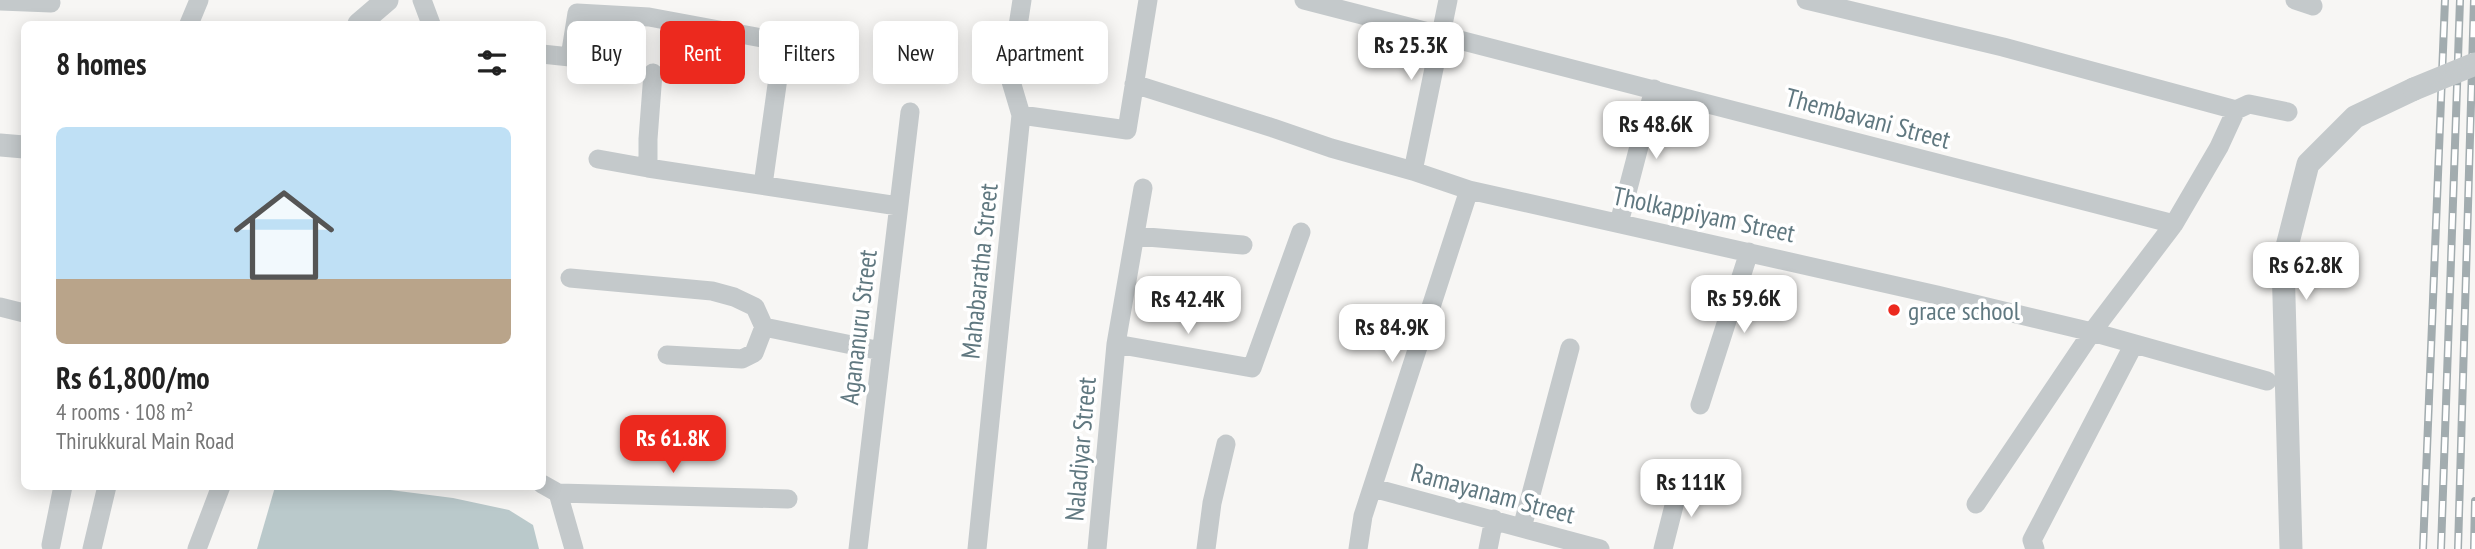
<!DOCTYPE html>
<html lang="en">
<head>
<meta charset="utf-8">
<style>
	:root { --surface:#fff; --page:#f2f2f2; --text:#222; --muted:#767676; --line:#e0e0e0; --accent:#ec291e }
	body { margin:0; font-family:"PT Sans Narrow",sans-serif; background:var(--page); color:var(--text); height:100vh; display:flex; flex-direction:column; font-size:26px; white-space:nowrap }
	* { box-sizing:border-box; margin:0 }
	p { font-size:23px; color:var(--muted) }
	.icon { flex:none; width:38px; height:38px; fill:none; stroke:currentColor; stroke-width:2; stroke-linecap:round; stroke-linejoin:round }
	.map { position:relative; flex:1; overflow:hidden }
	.sheet { position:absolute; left:21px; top:21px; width:525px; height:469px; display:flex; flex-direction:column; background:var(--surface); border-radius:10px; box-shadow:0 4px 18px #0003 }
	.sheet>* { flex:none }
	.guide { position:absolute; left:567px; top:21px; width:665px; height:63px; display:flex; gap:14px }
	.price { position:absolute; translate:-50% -60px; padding:0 16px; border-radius:14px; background:#fff; color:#222; font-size:23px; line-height:46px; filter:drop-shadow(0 2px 4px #0008) }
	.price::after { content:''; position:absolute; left:50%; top:42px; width:21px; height:16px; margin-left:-10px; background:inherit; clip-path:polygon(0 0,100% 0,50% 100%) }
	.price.selected { background:var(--accent); color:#fff }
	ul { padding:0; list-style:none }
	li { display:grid; align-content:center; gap:14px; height:371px; padding:0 35px }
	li+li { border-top:2px solid var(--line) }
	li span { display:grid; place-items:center; height:217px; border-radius:10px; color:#555 }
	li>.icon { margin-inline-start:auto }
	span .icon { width:126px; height:126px; fill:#fffc; stroke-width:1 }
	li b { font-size:30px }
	h2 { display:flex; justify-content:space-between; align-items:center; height:84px; padding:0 35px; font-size:30px }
	.tag { padding:0 24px; border-radius:10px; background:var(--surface); box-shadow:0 4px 18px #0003; font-size:24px; line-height:63px }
	.tag.selected { background:var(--accent); color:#fff }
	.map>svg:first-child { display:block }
</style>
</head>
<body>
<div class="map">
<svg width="2475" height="549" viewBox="0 0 2475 549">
	<rect width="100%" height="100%" fill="#f7f6f4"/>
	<path fill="#bac9cb" d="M275,487H367L453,498L509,510L533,525L539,549H257Z"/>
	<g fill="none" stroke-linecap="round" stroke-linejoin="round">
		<path stroke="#c4c9cb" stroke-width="19" d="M422,0L431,24
			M1304,0L2174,224
			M1806,0L2003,47L2236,110L2249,104L2288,112
			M2295,0L2313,6
			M0,1L51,3
			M189,24L199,0
			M542,54L570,57L577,13L649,17L783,42L763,185
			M1134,84L1273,128L1331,148L1413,171L1469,190L1937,295L2092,332L2267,381
			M1021,115L1127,130L1148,0
			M598,159L648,168V139L653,73
			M648,168L898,206
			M1413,171L1448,0
			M1619,223L1654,89
			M1135,236L1243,245
			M570,278L712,291L734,297L755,307L764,327
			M0,307L24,313
			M1116,344L1252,368L1301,232
			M667,355L742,359L754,353L764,327L881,351
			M1700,405L1749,252
			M542,484L558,493L574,549
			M1373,488L1600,549
			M558,493L788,499
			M1976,504L2092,332L2174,224L2219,147L2236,110
			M1522,528L1570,348
			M51,545L63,486
			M92,549L107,486
			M197,549L221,486
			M858,549L910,112
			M977,549L1021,115L1010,78L1022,0
			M1097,549L1116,344L1143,188
			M1206,549L1212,503L1226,444
			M1358,549L1363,516L1469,190
			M1488,549L1494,519
			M1663,549L1681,478
			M2035,549L2032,540L2134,344"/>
		<path stroke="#c4c9cb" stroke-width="23" d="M359,24L387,0
			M0,145L24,147
			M2291,549L2283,262L2308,164L2355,117L2414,89"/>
		<defs>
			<path id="rail" d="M2423,549L2445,0
				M2441,549L2460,0
				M2458,549L2474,0
				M2474,549L2475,501"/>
		</defs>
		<use href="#rail" stroke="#a2acaf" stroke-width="8"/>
		<use href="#rail" stroke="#fff" stroke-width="5" stroke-dasharray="16" stroke-linecap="butt"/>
		<path stroke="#c4c9cb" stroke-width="23" d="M2414,89L2475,64"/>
	</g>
	<circle fill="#ec291e" stroke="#fff" stroke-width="2.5" cx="1894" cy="310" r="7"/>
	<g text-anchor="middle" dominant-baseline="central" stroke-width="7" stroke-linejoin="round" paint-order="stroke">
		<g font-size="26" fill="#607880" stroke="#fff">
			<text transform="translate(1868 118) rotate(15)">Thembavani Street</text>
			<text transform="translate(1704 214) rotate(12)">Tholkappiyam Street</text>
			<text transform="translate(979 271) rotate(-84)">Mahabaratha Street</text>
			<text transform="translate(858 327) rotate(-83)">Agananuru Street</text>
			<text transform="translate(1080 449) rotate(-85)">Naladiyar Street</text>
			<text transform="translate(1493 493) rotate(15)">Ramayanam Street</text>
		</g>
		<g font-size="26" fill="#607880" stroke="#fff" text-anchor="start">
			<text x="1908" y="310">grace school</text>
		</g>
	</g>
</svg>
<b class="price" style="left:1411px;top:82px">Rs 25.3K</b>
<b class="price" style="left:1656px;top:161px">Rs 48.6K</b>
<b class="price" style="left:2306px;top:302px">Rs 62.8K</b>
<b class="price" style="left:1744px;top:335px">Rs 59.6K</b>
<b class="price" style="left:1188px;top:336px">Rs 42.4K</b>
<b class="price" style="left:1392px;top:364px">Rs 84.9K</b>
<b class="price selected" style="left:673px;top:475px">Rs 61.8K</b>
<b class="price" style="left:1691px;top:519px">Rs 111K</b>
<div class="guide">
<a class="tag">Buy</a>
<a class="tag selected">Rent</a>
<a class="tag">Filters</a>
<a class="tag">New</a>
<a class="tag">Apartment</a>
</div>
<section class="sheet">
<h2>8 homes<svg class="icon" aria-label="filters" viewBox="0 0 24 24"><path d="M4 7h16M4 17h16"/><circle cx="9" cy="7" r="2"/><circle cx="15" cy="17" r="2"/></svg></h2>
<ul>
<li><span style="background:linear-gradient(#bfe0f5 70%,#b9a48a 0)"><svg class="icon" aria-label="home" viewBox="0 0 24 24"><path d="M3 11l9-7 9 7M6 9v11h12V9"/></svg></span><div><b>Rs 61,800/mo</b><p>4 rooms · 108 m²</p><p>Thirukkural Main Road</p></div></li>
</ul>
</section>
</div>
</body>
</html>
